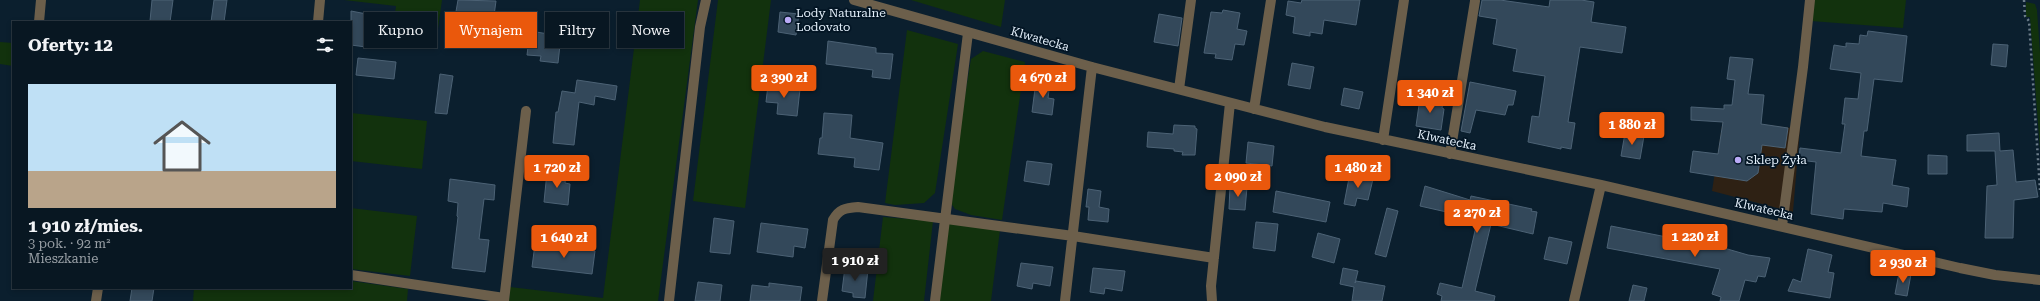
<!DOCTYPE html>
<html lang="pl">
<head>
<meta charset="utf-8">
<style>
	:root { --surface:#081722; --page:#16242f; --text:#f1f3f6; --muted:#989fa5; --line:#293640; --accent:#ea580c }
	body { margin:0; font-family:"Roboto Serif",serif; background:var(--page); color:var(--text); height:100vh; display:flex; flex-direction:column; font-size:15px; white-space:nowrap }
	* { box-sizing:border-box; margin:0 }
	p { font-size:13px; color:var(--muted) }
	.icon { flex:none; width:22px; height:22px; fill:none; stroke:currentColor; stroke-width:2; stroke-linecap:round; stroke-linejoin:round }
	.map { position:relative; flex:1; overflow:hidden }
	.sheet { position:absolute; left:12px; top:21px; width:340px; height:268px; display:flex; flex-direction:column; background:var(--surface); border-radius:0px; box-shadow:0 2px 6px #0003,0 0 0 1px var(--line) }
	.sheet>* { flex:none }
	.top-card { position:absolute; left:364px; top:12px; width:380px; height:36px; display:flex; gap:8px }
	.price { position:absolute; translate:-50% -34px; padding:0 9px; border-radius:4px; background:var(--accent); color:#fff; font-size:13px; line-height:26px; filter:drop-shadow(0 1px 2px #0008) }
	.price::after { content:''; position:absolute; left:50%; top:24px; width:12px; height:9px; margin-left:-6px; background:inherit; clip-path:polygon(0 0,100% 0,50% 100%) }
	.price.on { background:#222; color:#fff }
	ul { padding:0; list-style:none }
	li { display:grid; align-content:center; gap:8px; height:212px; padding:0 16px }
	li+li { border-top:1px solid var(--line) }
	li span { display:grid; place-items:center; height:124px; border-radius:0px; color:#555 }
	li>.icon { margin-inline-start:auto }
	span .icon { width:72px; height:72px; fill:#fffc; stroke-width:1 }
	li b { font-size:17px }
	h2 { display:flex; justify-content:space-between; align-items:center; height:48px; padding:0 16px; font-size:17px }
	.pill { padding:0 14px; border-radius:0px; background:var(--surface); box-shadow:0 2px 6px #0003,0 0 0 1px var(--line); font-size:14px; line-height:36px }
	.pill.on { background:var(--accent); color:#fff }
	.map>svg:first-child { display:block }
</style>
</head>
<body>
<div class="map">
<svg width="2040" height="301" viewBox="0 0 2040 301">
	<rect width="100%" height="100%" fill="#0b1f2e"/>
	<path fill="#2e2114" d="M1723,119L1800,129L1793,212L1712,191Z"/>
	<path fill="#12320d" d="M344,0H442L436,43L392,36L396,6Z
		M640,0H698L658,301H509L510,287L603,298Z
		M718,0H771L745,208L693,201Z
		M911,0H1005L1001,27Z
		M1812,0H1906L1903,28L1811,21Z
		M2026,2L2035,4L2037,10L2040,53V150L2030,17H2026Z
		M907,30L958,44L935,193L924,203L895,205L885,203Z
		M0,42L13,43V66L0,64Z
		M983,51L1025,62L1002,220L971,215L955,209L948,199L971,59Z
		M351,113L427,121L422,169L351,161Z
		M351,208L417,216L410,276L351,269Z
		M883,217L933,221L924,301H873Z
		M947,219L1000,230L991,301H936Z
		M351,281L408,289L407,301H193L194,288H351Z"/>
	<path fill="#33485a" stroke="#4c6275" d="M152,0H173L170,22L150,21Z
		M214,0H227L224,22H211Z
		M458,0L496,1L493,23L481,22L480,27L454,23Z
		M1302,0H1360L1356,25L1324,20L1322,34L1310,32V36L1293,33L1295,17L1286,15L1288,1L1301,3Z
		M1482,0H1500L1549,7L1550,0H1581L1594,2L1591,22L1626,27L1622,53L1580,47L1568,122L1575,123L1571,149L1561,147V149L1528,142L1532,116L1539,117L1545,76L1513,71L1517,49L1493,44L1497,19L1479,16Z
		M1223,10L1240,13L1237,29L1247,31L1244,45L1235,44L1232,60L1215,58L1216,54L1204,53L1211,12L1222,13Z
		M351,11L377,16L375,33L368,32L366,47L351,45Z
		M780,12L799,14L796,35L778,32Z
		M575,13L589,15L587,31L573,30Z
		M1159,14L1182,18L1178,46L1154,42Z
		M530,31L561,36L558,63L540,61L541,56L527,55Z
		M1868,31L1907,36L1902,82L1874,79L1867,131H1864L1861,156L1896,160L1892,185L1909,188L1907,207L1883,203L1882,212L1844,209L1843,219L1811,214L1816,162L1799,160L1800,148L1841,153L1845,124H1842L1845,98L1858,99L1861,73L1830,69L1834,45L1846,47V43L1859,44L1860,35L1867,36Z
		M828,41L876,48V53L893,54L890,79L872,77L873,70L826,64Z
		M1993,44L2008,45L2006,67L1991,65Z
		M1730,57L1753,59L1748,94L1764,95L1761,124L1788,128L1785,148L1762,145L1758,173L1747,181L1690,172L1693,151L1718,154L1723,122L1691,120V107L1724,109V105H1732L1735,80L1727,79Z
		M358,58L396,62L394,79L356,75Z
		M1292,63L1314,67L1310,89L1288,85Z
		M440,74L453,76L447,114L435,113Z
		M577,80L617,86L615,100L595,96L594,105L579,102L574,145L553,143L556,112H558L562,91L575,93Z
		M1036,81L1050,83L1048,98L1054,99L1052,115L1032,112Z
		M1470,82L1516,91L1513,105H1508L1505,115L1476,110L1470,133L1461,131Z
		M768,85L800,89L797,116L777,114L778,103L766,102Z
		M1344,88L1363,92L1359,109L1341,105Z
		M1420,98L1443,102L1442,108L1444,109L1441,130L1416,126Z
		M824,113L852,115L850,138L883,143L879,170L854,167L855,158L818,154L820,138H822Z
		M1174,125L1195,126V128L1197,129L1195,155H1182L1183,152L1174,151V149L1147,147L1148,132L1173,134Z
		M1625,133L1644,136L1640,159L1621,156Z
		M1999,133L2000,151L2013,150L2016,182L2035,180L2038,197L2014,200L2013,238H1985L1987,186L1997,185L1995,151H1967V135Z
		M1248,142L1274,146L1272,166L1246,163Z
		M1928,155L1947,156V174H1928Z
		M1027,161L1052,164L1049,185L1024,181Z
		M547,172L566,174L565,183L570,184L568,205L544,202Z
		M1350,173L1373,179L1368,200L1357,198L1355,206L1344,204Z
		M450,179L495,185L494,200L484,199L479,239L489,240L485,272L452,268L458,217L457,216L458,203L448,201Z
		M1230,186L1247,187L1245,210L1229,209Z
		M1425,186L1470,200L1471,196L1532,209L1531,211L1537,212L1533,234L1491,224L1475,291L1495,296L1494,301H1441L1442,296L1437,294L1440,283L1462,288L1477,222L1450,216L1451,213L1420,206Z
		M1088,189L1101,191L1099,207L1109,209L1108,222L1088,220L1089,207H1086Z
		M1276,191L1330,202L1326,222L1273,212Z
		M1387,208L1398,211L1386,257L1375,254Z
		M714,218L734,221L730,254L710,252Z
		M1256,222L1278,224L1275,251L1253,248Z
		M761,223L808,229L805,248L794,246L793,257L757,252Z
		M1611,226L1692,242L1693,239L1748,255L1770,258L1765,277L1758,276L1756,282L1745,280L1739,301H1720L1721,297L1712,294L1720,269L1607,248Z
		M1318,233L1340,239L1334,263L1312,257Z
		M1549,237L1572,242L1567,264L1544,259Z
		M535,244L595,251L592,274L532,267Z
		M1808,249L1832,255L1828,272L1834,273L1830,298L1788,291L1793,279L1801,282Z
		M1021,263L1053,267L1050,286L1033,283L1032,289L1017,286Z
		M845,267L868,269L865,298L853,297V293L842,291Z
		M1093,268L1125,271L1122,291L1105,288L1104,294L1090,292Z
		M1343,268L1358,271L1355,283L1356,281L1385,286L1382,301H1352L1354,287L1340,284Z
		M1899,273L1911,274L1907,296L1895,294Z
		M698,282L722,285L720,301H695Z
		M769,283L802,287L800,301H750L752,285L769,287Z
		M1633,285L1647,288L1644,301H1629Z
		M132,288H154L152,301H130Z"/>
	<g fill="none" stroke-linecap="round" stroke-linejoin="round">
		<path stroke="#6c7d8a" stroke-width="2.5" stroke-dasharray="2 3" stroke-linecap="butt" d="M2024,0L2025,16L2029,21L2040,190"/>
		<path stroke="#6c5f4b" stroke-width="10" d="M854,0L1092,67L1325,127L1601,185L1960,268L1995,275L2040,280
			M39,22L41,0
			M318,22L320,0
			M1179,89L1191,0
			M1254,109L1271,0
			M1383,140L1404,0
			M1450,154L1475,1
			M1782,226L1803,67L1810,0
			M351,275L504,298
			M96,301L98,288
			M504,301L526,111
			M669,301L700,27L706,0
			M822,301L833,220C839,209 845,208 858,207L1073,236L1214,258
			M935,301L968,33
			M1065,301L1092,67
			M1212,301L1211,286L1230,103
			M1574,301L1601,185"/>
	</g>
	<g fill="#baaaf7" stroke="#031524" stroke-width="1.5">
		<circle cx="788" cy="20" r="4"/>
		<circle cx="1738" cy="160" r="4"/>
	</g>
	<g text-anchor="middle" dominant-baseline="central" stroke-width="3.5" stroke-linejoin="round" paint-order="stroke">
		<g font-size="12" fill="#e4f0fb" stroke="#031524" text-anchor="start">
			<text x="796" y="13">Lody Naturalne<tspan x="796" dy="14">Lodovato</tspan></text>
			<text x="1746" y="160">Sklep Żyła</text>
		</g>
		<g font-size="12" fill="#e4f0fb" stroke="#031524">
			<text transform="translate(1040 39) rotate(16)">Klwatecka</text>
			<text transform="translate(1447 140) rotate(12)">Klwatecka</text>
			<text transform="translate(1764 209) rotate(13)">Klwatecka</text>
		</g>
	</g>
</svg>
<b class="price" style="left:784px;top:99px">2 390 zł</b>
<b class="price" style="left:1043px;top:99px">4 670 zł</b>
<b class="price" style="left:1430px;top:114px">1 340 zł</b>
<b class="price" style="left:1632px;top:146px">1 880 zł</b>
<b class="price" style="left:557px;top:189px">1 720 zł</b>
<b class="price" style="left:1358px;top:189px">1 480 zł</b>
<b class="price" style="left:1238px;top:198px">2 090 zł</b>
<b class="price" style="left:1477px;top:234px">2 270 zł</b>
<b class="price" style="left:1695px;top:258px">1 220 zł</b>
<b class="price" style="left:564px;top:259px">1 640 zł</b>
<b class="price on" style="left:855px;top:282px">1 910 zł</b>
<b class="price" style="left:1903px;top:284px">2 930 zł</b>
<div class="top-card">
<a class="pill">Kupno</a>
<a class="pill on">Wynajem</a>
<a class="pill">Filtry</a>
<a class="pill">Nowe</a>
</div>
<section class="sheet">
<h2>Oferty: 12<svg class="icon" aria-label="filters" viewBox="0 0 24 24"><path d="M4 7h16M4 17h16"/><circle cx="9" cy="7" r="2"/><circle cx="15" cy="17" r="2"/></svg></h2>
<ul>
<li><span style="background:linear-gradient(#bfe0f5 70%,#b9a48a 0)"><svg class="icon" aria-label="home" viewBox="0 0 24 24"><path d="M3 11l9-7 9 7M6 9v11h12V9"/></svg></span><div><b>1 910 zł/mies.</b><p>3 pok. · 92 m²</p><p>Mieszkanie</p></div></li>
</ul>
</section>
</div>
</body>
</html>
